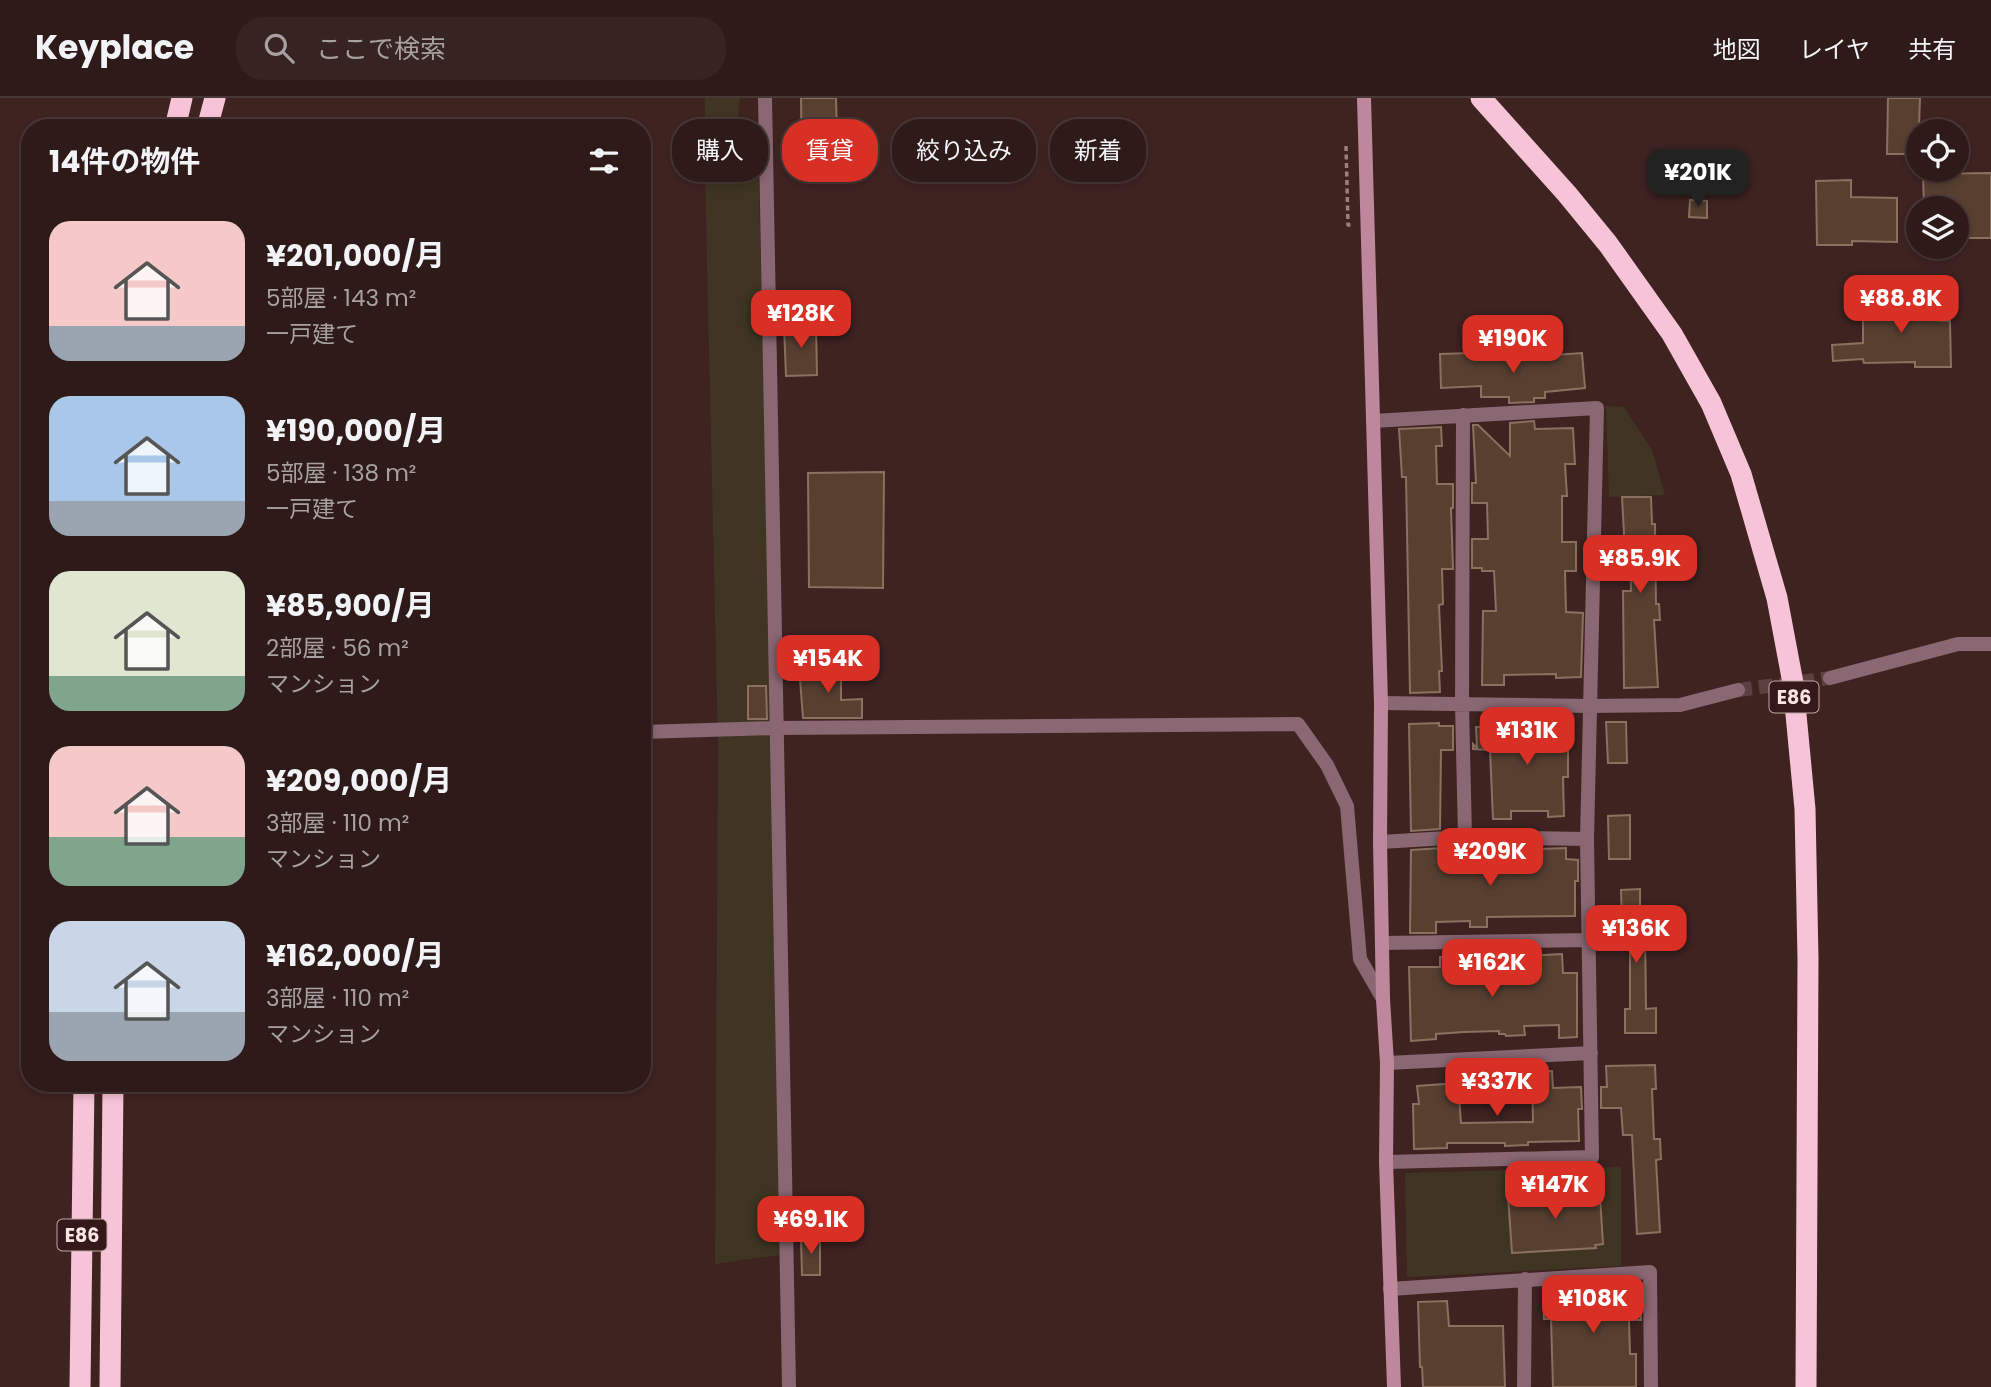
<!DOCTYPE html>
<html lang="ja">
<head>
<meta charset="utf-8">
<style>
	:root { --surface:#2e1a19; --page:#362322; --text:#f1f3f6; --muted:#a7a1a2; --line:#493838; --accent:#d93025 }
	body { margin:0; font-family:Poppins,"Noto Sans JP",sans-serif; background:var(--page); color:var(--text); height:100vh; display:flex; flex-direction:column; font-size:26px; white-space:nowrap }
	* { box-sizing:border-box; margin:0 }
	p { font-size:23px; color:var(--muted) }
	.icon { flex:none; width:38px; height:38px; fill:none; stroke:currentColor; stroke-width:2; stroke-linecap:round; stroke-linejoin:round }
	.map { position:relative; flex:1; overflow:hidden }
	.details { position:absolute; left:21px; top:21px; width:630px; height:973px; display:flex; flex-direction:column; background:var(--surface); border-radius:28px; box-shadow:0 4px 10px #0003,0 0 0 2px var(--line) }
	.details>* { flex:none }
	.banner { position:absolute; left:672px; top:21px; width:665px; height:63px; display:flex; gap:14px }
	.buttons { position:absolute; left:1906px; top:21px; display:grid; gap:14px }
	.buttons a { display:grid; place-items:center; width:63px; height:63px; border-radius:50%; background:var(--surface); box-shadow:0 4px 10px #0003,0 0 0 2px var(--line); font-size:35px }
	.price { position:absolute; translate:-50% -60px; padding:0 16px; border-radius:14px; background:var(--accent); color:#fff; font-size:23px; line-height:46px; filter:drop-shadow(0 2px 4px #0008) }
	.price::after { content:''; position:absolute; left:50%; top:42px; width:21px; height:16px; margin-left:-10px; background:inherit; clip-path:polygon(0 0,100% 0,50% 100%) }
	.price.selected { background:#222; color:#fff }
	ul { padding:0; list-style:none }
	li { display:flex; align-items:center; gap:21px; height:175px; padding:0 28px }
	li span { display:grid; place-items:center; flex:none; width:196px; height:140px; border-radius:21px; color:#555 }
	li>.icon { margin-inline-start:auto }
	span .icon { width:84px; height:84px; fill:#fffc; stroke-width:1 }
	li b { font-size:30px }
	h2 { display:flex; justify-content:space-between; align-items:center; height:84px; padding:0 28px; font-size:30px }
	.pill { padding:0 24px; border-radius:28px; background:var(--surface); box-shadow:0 4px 10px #0003,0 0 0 2px var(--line); font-size:24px; line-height:63px }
	.pill.selected { background:var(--accent); color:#fff }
	header { display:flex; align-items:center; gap:42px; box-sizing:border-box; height:98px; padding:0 35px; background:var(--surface); border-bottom:2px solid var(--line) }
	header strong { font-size:33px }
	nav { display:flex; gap:38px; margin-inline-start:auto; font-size:24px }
	.search { width:490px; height:63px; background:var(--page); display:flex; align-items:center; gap:18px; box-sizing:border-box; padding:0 24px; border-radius:28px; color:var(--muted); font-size:26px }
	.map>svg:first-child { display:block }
</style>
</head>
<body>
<header>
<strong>Keyplace</strong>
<div class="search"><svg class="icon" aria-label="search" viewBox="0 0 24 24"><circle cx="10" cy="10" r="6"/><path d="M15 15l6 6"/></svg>ここで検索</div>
<nav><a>地図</a><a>レイヤ</a><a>共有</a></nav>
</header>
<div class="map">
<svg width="1991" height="1289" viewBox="0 0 1991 1289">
	<rect width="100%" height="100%" fill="#3e2321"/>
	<path fill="#3f3522" d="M705,0H740L737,27L757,28L773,587L779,1157L715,1166L718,648L705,78Z
		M1606,308L1624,309L1652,352L1665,397L1609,399Z
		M1621,1069V1168L1407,1179L1405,1075Z"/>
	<path fill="#584031" stroke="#8b7060" stroke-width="2" d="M801,0H836L838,73H802Z
		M1888,0H1920L1918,56H1887Z
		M1991,75V140H1956V110H1924L1923,76Z
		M1851,82V99L1897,100V144L1852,143V147H1817L1816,83Z
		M1690,102L1707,103V120L1689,119Z
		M1881,191H1900V202L1932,203L1931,222L1950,223L1951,269H1915V264L1864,265L1863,261L1833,263L1832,247L1863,245V218H1881Z
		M816,227L817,277L786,278L784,228Z
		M1471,255V257H1511V260L1582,255L1585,290L1545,294V300H1534V304L1509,305V299H1481V288L1441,290L1440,256Z
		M1534,323L1535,331L1573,330L1575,366H1565L1567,398H1562V444H1576V473H1565L1566,514L1583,515L1581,579L1556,580V576L1504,577V587H1482L1483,513H1496L1494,473H1482V470H1472V441H1488L1487,405H1472V385H1476L1473,327H1478L1510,358V325Z
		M1441,329L1442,348H1436L1437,386H1453V410H1451L1453,471H1442L1443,506L1439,507L1442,573H1439L1440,594L1410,595L1406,379H1402L1399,331Z
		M884,374L883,490L809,489L808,375Z
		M1622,399H1651L1652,426H1655L1656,506H1659L1660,522H1654L1658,589L1624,590L1623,493H1631L1630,453H1625Z
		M818,564H841V602L862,601V620H803L800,581L818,580Z
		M748,588H766L767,621H748Z
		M1568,624V679H1563L1564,718L1548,719V713H1511V721H1493L1490,652L1473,651V646L1477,650L1476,629L1518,628V625Z
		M1606,624H1626L1627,665H1608Z
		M1439,625V628H1453V652H1441L1440,731L1411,733L1409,626Z
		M1630,717V761H1609L1608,718Z
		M1441,750V760L1459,761L1513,760V752L1566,750V761L1578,762V783H1575V818L1487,819V829H1470V823L1436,824V835H1410L1411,752Z
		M1640,791V823H1645L1646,911L1656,910V935H1625V911H1630V846H1619V824H1622L1621,792Z
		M1562,856L1563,875H1577V939L1559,940V927L1524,928L1525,937L1506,938L1505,936H1499V933L1464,934L1436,936V941L1411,943L1409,869H1440V859L1464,858L1465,873L1528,874L1527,858Z
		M1655,967L1656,991H1652L1654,1041H1660L1661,1061L1656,1062L1660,1134L1637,1136L1632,1037H1623L1621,1010H1601V989H1607L1606,968Z
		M1552,973L1553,990L1581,989L1582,1011H1578L1579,1043L1528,1044V1047L1505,1048V1045H1447V1050L1414,1051L1413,1006H1419L1417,988L1458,985L1461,1025L1533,1024L1532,974Z
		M1592,1091V1094H1597L1598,1098H1600L1603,1146L1595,1147L1596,1150L1512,1155L1508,1098H1512V1096Z
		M820,1139V1177H802L801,1141Z
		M1640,1185L1641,1222H1629L1630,1256H1636V1289H1553L1551,1221H1544L1543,1193L1571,1192V1189Z
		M1447,1203L1449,1228H1503L1505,1289H1423L1422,1269H1420L1418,1204Z"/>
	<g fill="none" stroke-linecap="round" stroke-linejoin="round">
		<path stroke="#5a403e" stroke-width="14" stroke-dasharray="14 7" stroke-linecap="butt" d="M1738,592L1830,580"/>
		<path stroke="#98817f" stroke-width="3.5" stroke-dasharray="5 3.5" stroke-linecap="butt" d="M1346,48L1348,127H1352"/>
		<path stroke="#896773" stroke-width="14" d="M765,0L789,1289
			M1463,317L1462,607L1465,739
			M1373,323L1597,310L1587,741L1592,1059L1386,1064
			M1830,580L1958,546H1991
			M1381,605L1591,608L1680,607L1738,592
			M642,634L776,630L1298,626L1327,667L1347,708L1360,861L1383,901
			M1380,744L1465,739L1587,741
			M1382,845L1589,842
			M1387,965L1591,955
			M1390,1191L1650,1174L1651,1289
			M1524,1289L1525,1181"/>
		<path stroke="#be879b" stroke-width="14" d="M1364,0L1381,605L1380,744L1383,901L1387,965L1386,1064L1394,1289"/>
		<path stroke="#f7c3d6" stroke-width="21" d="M1481,0L1567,96L1608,146L1672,236L1711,305L1741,376L1777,500L1793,585L1805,711L1808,861L1806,1289
			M175,30L182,0
			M207,30L215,0
			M80,1289L84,985
			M110,1289L113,985"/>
	</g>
	<g text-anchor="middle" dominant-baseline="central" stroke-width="5" stroke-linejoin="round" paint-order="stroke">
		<g fill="#341918" stroke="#bda8a6" stroke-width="2">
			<rect x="1769.5" y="583.5" width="49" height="31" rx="5"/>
			<rect x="57.5" y="1121.5" width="49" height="31" rx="5"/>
		</g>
		<g font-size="19" font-weight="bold" fill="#f8e5e3">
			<text x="1794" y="599">E86</text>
			<text x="82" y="1137">E86</text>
		</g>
	</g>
</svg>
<div class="buttons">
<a><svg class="icon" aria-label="locate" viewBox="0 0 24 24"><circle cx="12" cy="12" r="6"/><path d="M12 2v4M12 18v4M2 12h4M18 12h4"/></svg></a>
<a><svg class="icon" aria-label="layers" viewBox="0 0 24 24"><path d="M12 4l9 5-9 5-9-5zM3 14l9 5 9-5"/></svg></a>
</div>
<b class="price selected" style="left:1698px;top:111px">¥201K</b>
<b class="price" style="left:1901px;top:237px">¥88.8K</b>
<b class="price" style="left:801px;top:252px">¥128K</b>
<b class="price" style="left:1513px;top:277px">¥190K</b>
<b class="price" style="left:1640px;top:497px">¥85.9K</b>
<b class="price" style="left:828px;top:597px">¥154K</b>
<b class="price" style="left:1527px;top:669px">¥131K</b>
<b class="price" style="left:1490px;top:790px">¥209K</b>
<b class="price" style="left:1636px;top:867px">¥136K</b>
<b class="price" style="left:1492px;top:901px">¥162K</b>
<b class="price" style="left:1497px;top:1020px">¥337K</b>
<b class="price" style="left:1555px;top:1123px">¥147K</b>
<b class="price" style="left:811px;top:1158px">¥69.1K</b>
<b class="price" style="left:1593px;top:1237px">¥108K</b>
<div class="banner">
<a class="pill">購入</a>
<a class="pill selected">賃貸</a>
<a class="pill">絞り込み</a>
<a class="pill">新着</a>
</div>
<section class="details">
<h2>14件の物件<svg class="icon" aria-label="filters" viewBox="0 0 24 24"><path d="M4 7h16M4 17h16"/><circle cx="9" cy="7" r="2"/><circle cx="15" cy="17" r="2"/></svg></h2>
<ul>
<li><span style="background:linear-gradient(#f6c9c9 75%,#9aa5b1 0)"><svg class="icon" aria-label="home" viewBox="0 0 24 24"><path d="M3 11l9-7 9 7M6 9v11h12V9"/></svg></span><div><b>¥201,000/月</b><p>5部屋 · 143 m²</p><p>一戸建て</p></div></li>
<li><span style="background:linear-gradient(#a9c7e8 75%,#9aa5b1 0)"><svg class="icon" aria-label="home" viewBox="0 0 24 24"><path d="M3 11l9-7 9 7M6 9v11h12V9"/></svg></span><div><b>¥190,000/月</b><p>5部屋 · 138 m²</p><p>一戸建て</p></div></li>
<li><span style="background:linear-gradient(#dfe7d0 75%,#7fa58c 0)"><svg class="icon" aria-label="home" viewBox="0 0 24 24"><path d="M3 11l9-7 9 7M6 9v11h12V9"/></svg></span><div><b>¥85,900/月</b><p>2部屋 · 56 m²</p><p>マンション</p></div></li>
<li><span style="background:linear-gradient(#f6c9c9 65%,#7fa58c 0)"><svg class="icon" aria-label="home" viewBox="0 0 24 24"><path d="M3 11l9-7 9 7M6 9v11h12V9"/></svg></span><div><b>¥209,000/月</b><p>3部屋 · 110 m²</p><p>マンション</p></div></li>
<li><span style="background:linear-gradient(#c9d6e8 65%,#9aa5b1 0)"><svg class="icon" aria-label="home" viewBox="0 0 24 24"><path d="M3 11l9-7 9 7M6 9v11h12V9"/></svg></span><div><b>¥162,000/月</b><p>3部屋 · 110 m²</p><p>マンション</p></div></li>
</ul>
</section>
</div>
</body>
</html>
